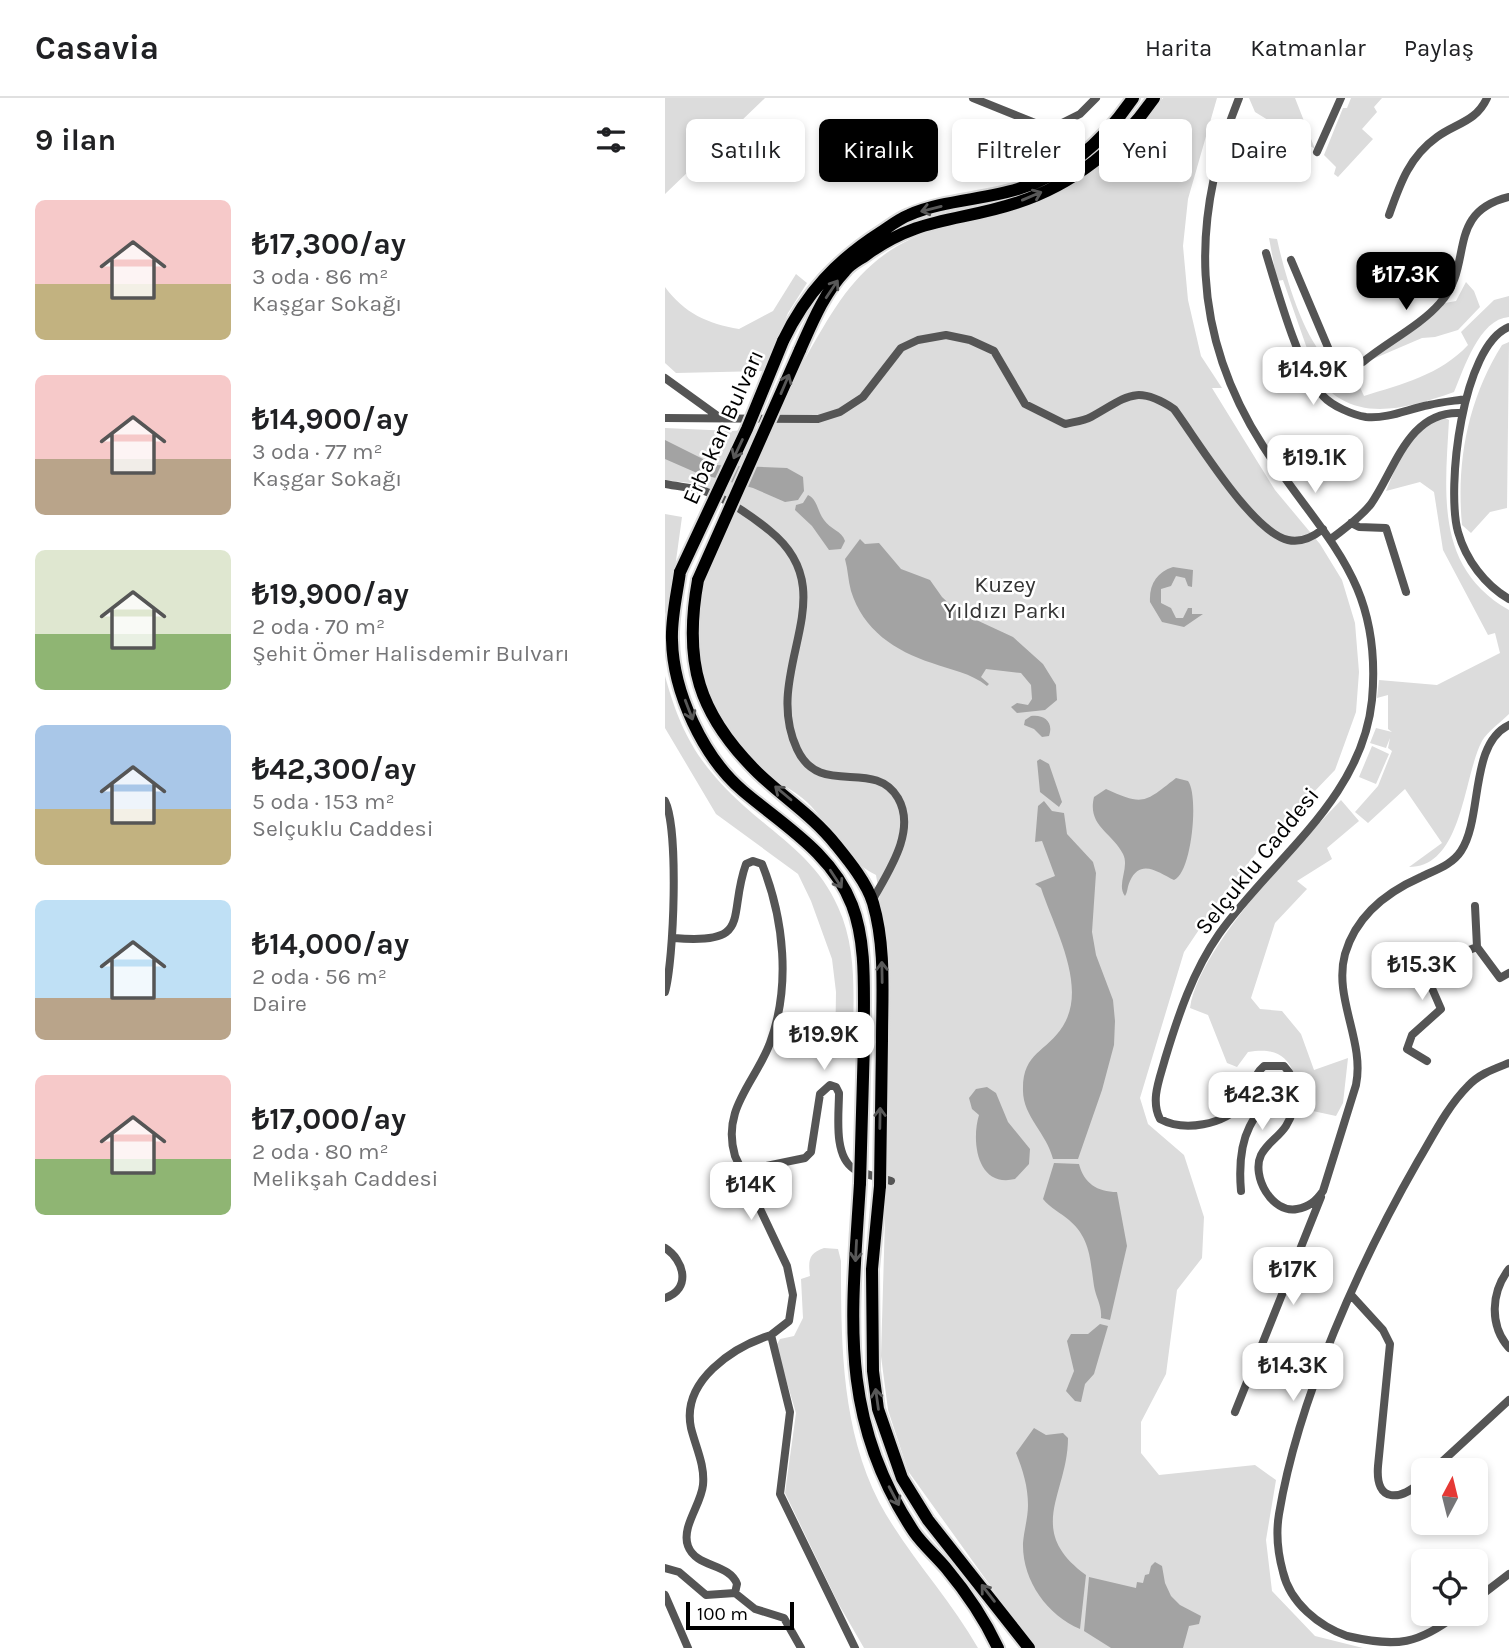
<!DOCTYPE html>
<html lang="tr">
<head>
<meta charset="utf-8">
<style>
	:root { --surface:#fff; --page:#f6f6f6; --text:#202124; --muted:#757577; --line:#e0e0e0; --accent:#000 }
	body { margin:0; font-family:Karla,sans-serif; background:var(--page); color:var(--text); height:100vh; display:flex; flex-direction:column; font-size:26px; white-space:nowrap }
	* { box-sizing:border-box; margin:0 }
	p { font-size:23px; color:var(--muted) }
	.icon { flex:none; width:38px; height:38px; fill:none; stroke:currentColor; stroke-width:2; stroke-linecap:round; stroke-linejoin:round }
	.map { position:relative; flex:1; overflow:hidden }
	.panel { display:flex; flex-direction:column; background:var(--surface); width:665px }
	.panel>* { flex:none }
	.banner { position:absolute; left:21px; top:21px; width:665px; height:63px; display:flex; gap:14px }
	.needle { width:46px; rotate:7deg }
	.tools { position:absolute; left:746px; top:1360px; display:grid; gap:14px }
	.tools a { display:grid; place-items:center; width:77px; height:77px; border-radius:10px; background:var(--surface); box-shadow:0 4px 10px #0003; font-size:35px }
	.scale { position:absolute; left:21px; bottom:18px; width:108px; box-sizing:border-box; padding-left:7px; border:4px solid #000; border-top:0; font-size:19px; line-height:24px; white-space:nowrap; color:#000; -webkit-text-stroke:5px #fff; paint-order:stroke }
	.price { position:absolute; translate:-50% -60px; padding:0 16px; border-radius:14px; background:#fff; color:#222; font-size:23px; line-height:46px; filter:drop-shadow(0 2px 4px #0008) }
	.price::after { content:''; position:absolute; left:50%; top:42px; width:21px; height:16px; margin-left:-10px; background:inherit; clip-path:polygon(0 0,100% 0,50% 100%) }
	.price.active { background:var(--accent); color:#fff }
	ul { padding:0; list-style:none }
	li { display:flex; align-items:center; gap:21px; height:175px; padding:0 35px }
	li span { display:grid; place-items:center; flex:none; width:196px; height:140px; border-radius:10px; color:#555 }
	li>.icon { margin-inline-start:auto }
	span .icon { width:84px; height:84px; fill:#fffc; stroke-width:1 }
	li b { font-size:30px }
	h2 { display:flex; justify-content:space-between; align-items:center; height:84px; padding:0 35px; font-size:30px }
	.pill { padding:0 24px; border-radius:10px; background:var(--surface); box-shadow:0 4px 10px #0003; font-size:24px; line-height:63px }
	.pill.active { background:var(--accent); color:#fff }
	header { display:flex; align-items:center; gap:42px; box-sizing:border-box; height:98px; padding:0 35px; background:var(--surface); border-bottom:2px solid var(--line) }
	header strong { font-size:33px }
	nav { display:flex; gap:38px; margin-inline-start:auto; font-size:24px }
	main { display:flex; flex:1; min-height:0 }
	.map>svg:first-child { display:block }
</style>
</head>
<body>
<header>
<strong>Casavia</strong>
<nav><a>Harita</a><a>Katmanlar</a><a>Paylaş</a></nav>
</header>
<main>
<section class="panel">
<h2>9 ilan<svg class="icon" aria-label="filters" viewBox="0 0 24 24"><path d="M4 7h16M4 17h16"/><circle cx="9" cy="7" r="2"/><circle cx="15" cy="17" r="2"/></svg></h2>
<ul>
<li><span style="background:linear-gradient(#f6c9c9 60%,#c2b280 0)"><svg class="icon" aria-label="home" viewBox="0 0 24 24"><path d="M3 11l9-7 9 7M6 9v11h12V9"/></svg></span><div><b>₺17,300/ay</b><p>3 oda · 86 m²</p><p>Kaşgar Sokağı</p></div></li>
<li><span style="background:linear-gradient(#f6c9c9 60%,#b9a48a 0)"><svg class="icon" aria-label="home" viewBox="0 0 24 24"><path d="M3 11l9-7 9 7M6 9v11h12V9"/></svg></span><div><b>₺14,900/ay</b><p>3 oda · 77 m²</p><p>Kaşgar Sokağı</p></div></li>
<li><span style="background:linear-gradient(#dfe7d0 60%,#8fb573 0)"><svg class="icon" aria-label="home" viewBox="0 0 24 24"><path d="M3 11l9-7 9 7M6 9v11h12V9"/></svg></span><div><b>₺19,900/ay</b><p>2 oda · 70 m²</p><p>Şehit Ömer Halisdemir Bulvarı</p></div></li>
<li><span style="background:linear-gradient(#a9c7e8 60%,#c2b280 0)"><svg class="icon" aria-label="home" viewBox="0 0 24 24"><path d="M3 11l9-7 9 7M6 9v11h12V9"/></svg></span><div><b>₺42,300/ay</b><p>5 oda · 153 m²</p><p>Selçuklu Caddesi</p></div></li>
<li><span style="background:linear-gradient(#bfe0f5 70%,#b9a48a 0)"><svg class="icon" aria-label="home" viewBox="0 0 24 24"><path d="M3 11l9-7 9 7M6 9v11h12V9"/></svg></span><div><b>₺14,000/ay</b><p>2 oda · 56 m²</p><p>Daire</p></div></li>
<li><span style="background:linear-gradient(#f6c9c9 60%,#8fb573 0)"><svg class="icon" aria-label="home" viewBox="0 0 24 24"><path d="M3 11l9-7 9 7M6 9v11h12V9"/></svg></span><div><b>₺17,000/ay</b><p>2 oda · 80 m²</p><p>Melikşah Caddesi</p></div></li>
</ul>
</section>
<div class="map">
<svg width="844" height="1550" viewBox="0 0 844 1550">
	<rect width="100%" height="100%" fill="#fff"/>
	<path fill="#dcdcdc" d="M0,0H100L0,96Z
		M498,0H552L523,101L518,148L523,202L536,258L557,290H547L610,392L655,446L677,482L690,525L694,574L691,614L670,672L597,748L556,799L519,854L475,1000L483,1026L519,1057L539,1119L537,1160L512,1192L501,1276L476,1324V1355L494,1377L590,1367L611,1382L601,1442L607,1493L650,1538L698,1550H370L243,1373L223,1312L216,1258L222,1052L221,885L218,819L211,777C181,763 165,726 142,704C129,692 112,685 98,673C42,624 22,550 39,479C45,454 60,429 71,405L25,385L0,382V330L67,333L105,330C115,304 127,283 141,259C167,214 188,173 236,146C265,130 296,127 328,119C401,101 455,62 498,0Z
		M584,0H630L650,51L590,14Z
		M686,0H717L709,9L712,14L697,31L708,41L673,79L669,76L671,69L659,57L678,10H682Z
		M604,140L612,141C619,173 638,242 664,263C672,269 680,268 688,274L699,298C737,286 775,277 803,247L796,234L829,202L844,198V219C814,221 799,271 789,294C730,315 678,327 642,265L646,262L618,182L612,183Z
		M131,176L142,185L123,215L100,273L11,275L0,265V189C19,215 43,226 74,231L108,213Z
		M801,184L809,193L815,209L793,232L770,239L757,240L701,264L780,205L791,203Z
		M844,244L842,410L825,414L806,435L797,427C791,364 803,301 837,247Z
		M779,319L784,322C780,396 770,470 844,512V616C836,624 823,633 817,643C798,679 798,769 744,769L777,745L740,691L703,725L690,714L713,688L727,653L723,650L725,640L721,650L705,645L711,630L727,634L723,631V597L712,600L714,582L772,587L835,555L830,535L823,537L778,452L769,394L755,384L721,393C734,362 745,331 779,319Z
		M0,416L17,419L6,499L0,517Z
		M0,578C16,636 34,667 79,708C115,740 153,763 173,809C193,852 188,901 188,946L170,958L171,894L167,861L146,803L133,776L51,716L0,630Z
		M707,648L724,656L711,686L694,679Z
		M676,702L694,723L662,750L667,761L632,783L642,791L610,825L586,900L595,911L617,913L636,936L649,972L683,960L678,1005L671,1018L634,1010C633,974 625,946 583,954L572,969L562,965L543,917L525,910C533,850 633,748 676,702Z
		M159,1150L173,1151L176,1163C176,1244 176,1329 214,1404C242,1456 284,1499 313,1550H199L173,1505L120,1395L131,1315L111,1248L115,1241L129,1238L138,1220L136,1181L145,1178C143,1162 144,1155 159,1150Z"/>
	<path fill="#a3a3a3" d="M251,45L253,63L236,65L233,48Z
		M220,50L222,68L160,76L158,59Z
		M0,342L50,367L122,370L138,379L139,393L133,402L120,404L88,390L32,375L0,361Z
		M143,397C153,402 152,413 159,422C165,431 177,433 180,443L176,451L164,452L147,428L130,412L131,407L138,405Z
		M195,441L200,446L214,445L236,471L265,482L277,499L292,513L348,539L378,566L391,587L392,602L380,612L352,615L346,609L352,605L363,607L367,601L366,587L356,575L321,571L316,579L324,586L322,588C306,575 286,572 267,565C230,553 198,532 186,493C183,482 183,472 180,461Z
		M508,469L528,472L527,489L523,488L520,480L511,478L506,488L496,491V505L506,510L511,520H518L523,510H527V516H538L519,529L497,524L485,504C484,486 492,474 508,469Z
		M366,618C379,616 389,624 384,638L377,639L369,631L359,627L360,622Z
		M375,661L384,666L397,704L394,709L375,694L372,663Z
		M511,680L523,683C534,697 527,775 509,782C495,776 476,759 465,783C462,789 463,793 460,798C451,786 465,770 458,756C447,734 422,728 429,699L441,691C479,708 479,705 511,680Z
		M379,703L387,713L399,715L402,736L428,764L431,775L427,834L431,857L448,902L450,923L449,947L437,992L413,1061H388C382,1036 358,1018 358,993C357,954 381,955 398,928C423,888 389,830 376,790L370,786L390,778L377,743L370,744L373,708Z
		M322,989L331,995L343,1024L365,1051L364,1066L350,1081C312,1090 306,1043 314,1017L307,1011L304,1000L311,991Z
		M389,1065L414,1066C419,1085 432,1094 452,1094L462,1148L445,1222L436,1220C437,1207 431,1200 429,1188C425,1162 426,1141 404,1122C396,1115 385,1110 378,1101Z
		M435,1226L443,1228L429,1276L420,1286L416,1304L410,1303L401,1293L409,1273L402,1243L406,1236H423Z
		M369,1330L381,1337L398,1335L403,1340C403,1396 359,1432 421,1477L415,1531C382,1517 357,1482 358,1445C359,1432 363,1420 363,1407C363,1389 358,1372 351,1355Z
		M490,1464L497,1468L500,1485L506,1498L515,1507L536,1518L534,1526L524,1528L518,1550H446L419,1533L424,1479L471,1490L472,1484L478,1485L480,1477L484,1476L486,1468Z"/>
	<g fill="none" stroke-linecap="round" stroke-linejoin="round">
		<defs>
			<path id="highway" d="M118,243C141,195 172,162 216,134C225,128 234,121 244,117C278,102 318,102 353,91C402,76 440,41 468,0
				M135,252C147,225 159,195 180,173C185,166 194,162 201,157C254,118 294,124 351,105C408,87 456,48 489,0
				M15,474C12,496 6,520 7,542C8,594 38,659 78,693C118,727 167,755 187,807C203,848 198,901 199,944
				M33,482C18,564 33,616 93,675C119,700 148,718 171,747C184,763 202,785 208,805C221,849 217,897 217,942
				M195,1085C187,1217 172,1318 249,1434C258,1447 271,1458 281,1470C301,1494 320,1522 333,1550
				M215,1088L207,1171L208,1273L213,1311L237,1380L263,1422L364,1550"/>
		</defs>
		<use href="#highway" stroke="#dbdbdb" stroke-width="16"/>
		<path stroke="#555" stroke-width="8" d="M308,0L385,31L415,16L431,0
			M574,0C525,121 526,236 598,348C657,440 718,480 707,602C697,701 608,760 554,836C528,873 513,918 500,961C495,980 485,1002 495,1021C519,1034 559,1027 577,1006C587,994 587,978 599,968H619C635,984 632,1010 621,1028C614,1039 602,1045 596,1057C586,1078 607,1116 632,1111C644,1109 651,1103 658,1093L691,987C700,943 668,900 680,856C691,818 722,794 756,779C770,772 787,767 796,753C818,720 804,646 844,627
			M652,54L676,0
			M724,117C735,86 744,59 772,39C791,25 811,24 822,0
			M601,155C611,188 635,275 658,298C667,308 688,317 701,319C723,321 743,311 764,307C776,304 788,303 801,301
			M626,162L667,259L685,267L698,264C722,244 755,228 775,205C810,167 779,115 844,99
			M844,229C797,248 781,390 793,434C801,462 820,487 844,501
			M0,280L54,319
			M0,320L153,321L175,314L198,299L236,250L253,242L281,237L305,242L329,253L360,306L400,326C408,324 419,323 426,319C461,300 470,285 509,311C532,342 587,434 623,442C636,445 648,439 658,431
			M0,386C13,389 29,389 42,394C62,401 88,419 105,433C183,496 95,572 132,651C155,701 209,659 233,700C252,733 223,774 207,803
			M686,425L694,429L721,430L741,494
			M666,441C680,430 695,420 706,406C730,372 743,313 795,315
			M0,703C14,731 9,862 0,894
			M810,808L812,849L835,880L844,875
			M9,840C89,847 62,819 81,766L88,763L97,766C119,821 126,888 105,945C90,985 56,1011 70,1058L122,1168L128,1197L124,1223L106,1237L125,1314L115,1396L190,1550
			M762,963L742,951L747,937L776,911L766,888L783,860L812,849
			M76,1073L140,1060L146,1054L155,996L165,987L171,989L174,995C174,1016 168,1058 189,1071C199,1077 215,1079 226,1083
			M576,1093C571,1035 587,1017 627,979
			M0,1150C19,1162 27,1191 0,1200
			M844,1171C826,1194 824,1227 844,1250
			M687,1198L718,1232L725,1246L713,1368C710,1406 736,1403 758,1382
			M570,1314L656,1099
			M768,1372L844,1302
			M0,1470L14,1474L41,1497L70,1495L90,1511L119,1520L136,1550
			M70,1495L72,1486C64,1465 31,1470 23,1448C16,1429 36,1407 38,1387C40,1367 31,1350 26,1330C16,1283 68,1249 106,1237
			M0,1497L23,1550
			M810,1502L844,1476
			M793,1516C752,1546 734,1550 682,1538C654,1528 625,1505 618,1474C613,1456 611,1434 614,1416C633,1301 695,1164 753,1063C768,1038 782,1009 803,988C814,976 829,971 844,965"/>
		<use href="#highway" stroke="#000" stroke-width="12"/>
		<defs>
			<path id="highway-bridge" d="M15,474L82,331L118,243
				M33,482L135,252
				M195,1085L199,944
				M215,1088L217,942"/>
		</defs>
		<use href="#highway-bridge" stroke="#dbdbdb" stroke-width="16" stroke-linecap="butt"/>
		<use href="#highway-bridge" stroke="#000" stroke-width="12"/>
	</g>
	<defs><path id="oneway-shaft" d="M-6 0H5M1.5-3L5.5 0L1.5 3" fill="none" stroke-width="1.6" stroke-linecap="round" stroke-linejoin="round" transform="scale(1.75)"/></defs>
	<g stroke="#595959">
		<use href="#oneway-shaft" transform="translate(367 98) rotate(-23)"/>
		<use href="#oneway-shaft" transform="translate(266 111) rotate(166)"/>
		<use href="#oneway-shaft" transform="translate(167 191) rotate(-56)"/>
		<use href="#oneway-shaft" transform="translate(120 286) rotate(-67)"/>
		<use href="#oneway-shaft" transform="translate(73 351) rotate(115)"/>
		<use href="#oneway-shaft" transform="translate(24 612) rotate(69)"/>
		<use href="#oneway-shaft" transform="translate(118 695) rotate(-140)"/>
		<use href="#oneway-shaft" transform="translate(171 781) rotate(57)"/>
		<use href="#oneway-shaft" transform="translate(217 874) rotate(-91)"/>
		<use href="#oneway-shaft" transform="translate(215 1020) rotate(-89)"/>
		<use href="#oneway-shaft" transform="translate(191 1153) rotate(93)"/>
		<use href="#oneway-shaft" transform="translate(212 1301) rotate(-98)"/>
		<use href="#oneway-shaft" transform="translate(229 1398) rotate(62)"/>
		<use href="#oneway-shaft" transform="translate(323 1495) rotate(-128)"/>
	</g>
	<g text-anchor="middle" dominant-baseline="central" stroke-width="5" stroke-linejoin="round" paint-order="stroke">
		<g font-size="23" fill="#000" stroke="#fff">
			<text transform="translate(58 329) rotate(-66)">Erbakan Bulvarı</text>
			<text transform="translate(592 763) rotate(-51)">Selçuklu Caddesi</text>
		</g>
		<g font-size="23" fill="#333" stroke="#fff">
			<text x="340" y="486">Kuzey<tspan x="340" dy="26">Yıldızı Parkı</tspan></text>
		</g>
	</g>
</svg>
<div class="tools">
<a><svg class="needle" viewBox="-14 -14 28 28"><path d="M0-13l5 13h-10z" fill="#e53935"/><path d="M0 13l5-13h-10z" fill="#757577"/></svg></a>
<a><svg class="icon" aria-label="locate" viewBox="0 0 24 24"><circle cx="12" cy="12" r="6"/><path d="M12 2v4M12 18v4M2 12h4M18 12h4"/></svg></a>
</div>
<div class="scale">100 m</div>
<b class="price active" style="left:741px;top:214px">₺17.3K</b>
<b class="price" style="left:648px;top:309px">₺14.9K</b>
<b class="price" style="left:650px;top:397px">₺19.1K</b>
<b class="price" style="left:757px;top:904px">₺15.3K</b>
<b class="price" style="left:159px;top:974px">₺19.9K</b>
<b class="price" style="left:597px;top:1034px">₺42.3K</b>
<b class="price" style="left:86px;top:1124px">₺14K</b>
<b class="price" style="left:628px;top:1209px">₺17K</b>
<b class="price" style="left:628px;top:1305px">₺14.3K</b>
<div class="banner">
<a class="pill">Satılık</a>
<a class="pill active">Kiralık</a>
<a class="pill">Filtreler</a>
<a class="pill">Yeni</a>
<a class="pill">Daire</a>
</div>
</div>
</main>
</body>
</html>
